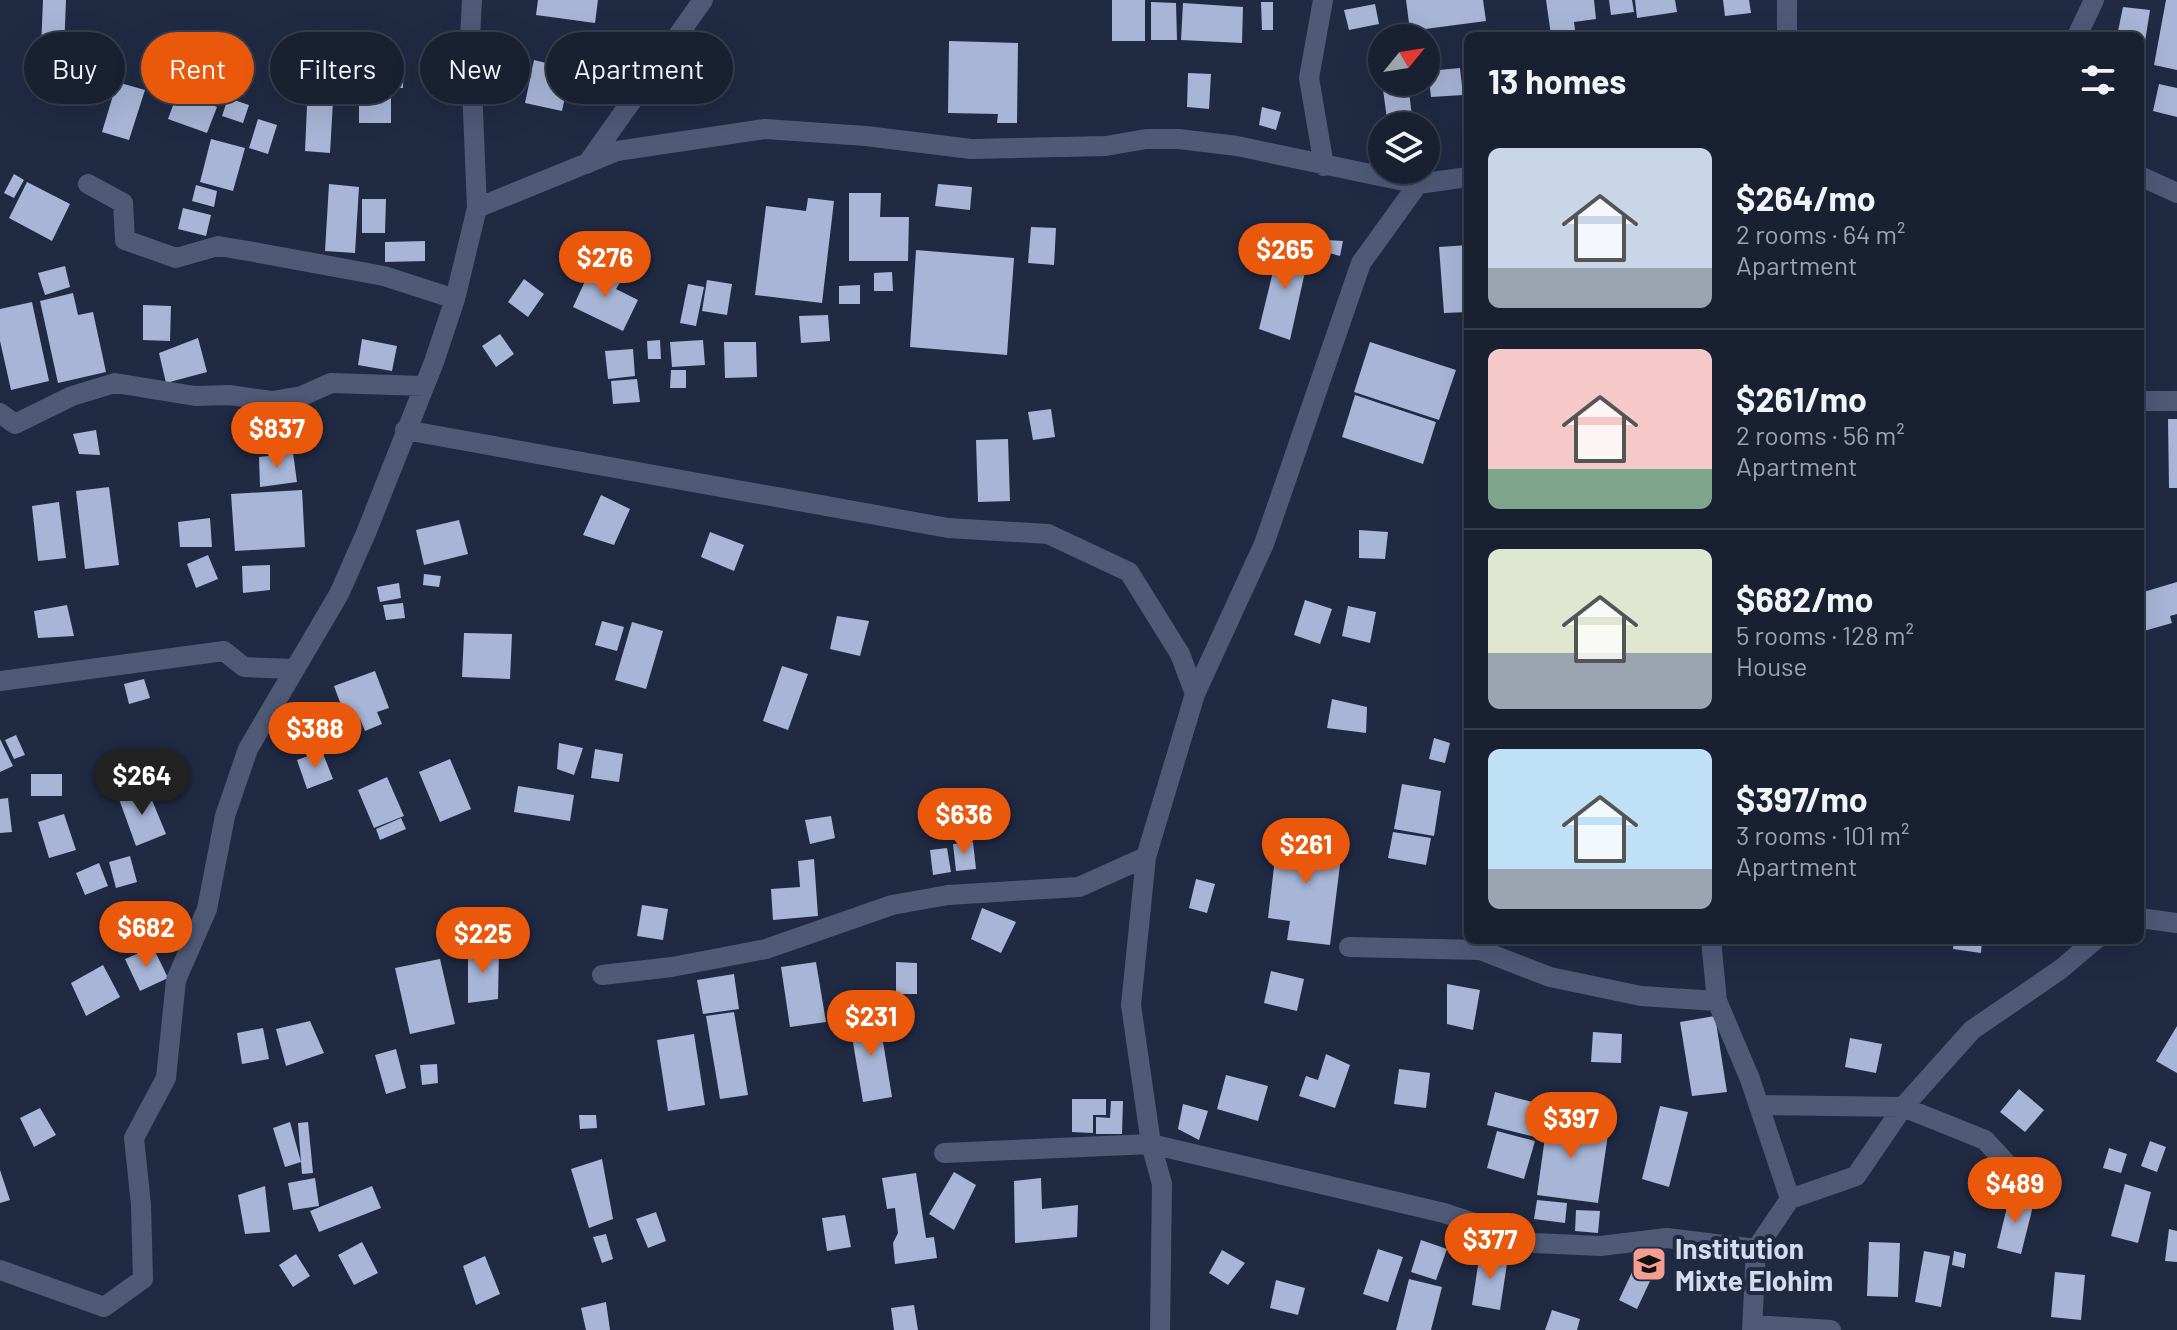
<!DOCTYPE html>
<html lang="en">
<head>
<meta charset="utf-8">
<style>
	:root { --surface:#182032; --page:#252d3e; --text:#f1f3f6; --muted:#9fa3ac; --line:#363e4d; --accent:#ea580c }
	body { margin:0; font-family:Barlow,sans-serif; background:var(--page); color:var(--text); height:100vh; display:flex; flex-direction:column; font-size:30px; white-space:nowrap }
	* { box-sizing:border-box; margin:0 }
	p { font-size:26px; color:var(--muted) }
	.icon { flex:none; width:44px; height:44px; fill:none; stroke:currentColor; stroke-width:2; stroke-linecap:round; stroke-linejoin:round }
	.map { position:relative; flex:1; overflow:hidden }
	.panel { position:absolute; left:1464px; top:32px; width:680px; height:912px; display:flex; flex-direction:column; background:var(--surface); border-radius:12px; box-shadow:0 8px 32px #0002,0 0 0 2px var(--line) }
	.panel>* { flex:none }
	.hud { position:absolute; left:24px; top:32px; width:760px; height:72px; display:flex; gap:16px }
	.needle { width:52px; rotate:60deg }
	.buttons { position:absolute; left:1368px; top:24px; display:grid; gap:16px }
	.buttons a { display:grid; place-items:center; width:72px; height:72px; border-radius:50%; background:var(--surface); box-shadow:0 8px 32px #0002,0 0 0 2px var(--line); font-size:40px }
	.price { position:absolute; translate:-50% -68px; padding:0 18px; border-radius:28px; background:var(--accent); color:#fff; font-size:26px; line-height:52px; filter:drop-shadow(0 2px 4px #0008) }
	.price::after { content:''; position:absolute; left:50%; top:48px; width:24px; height:18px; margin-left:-12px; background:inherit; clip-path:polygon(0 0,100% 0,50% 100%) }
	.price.current { background:#222; color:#fff }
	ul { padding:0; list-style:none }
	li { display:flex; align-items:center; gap:24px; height:200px; padding:0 24px }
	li+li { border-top:2px solid var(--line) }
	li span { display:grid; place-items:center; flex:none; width:224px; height:160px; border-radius:12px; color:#555 }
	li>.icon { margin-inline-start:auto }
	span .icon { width:96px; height:96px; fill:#fffc; stroke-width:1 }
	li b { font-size:34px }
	h2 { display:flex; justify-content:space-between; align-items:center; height:96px; padding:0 24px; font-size:34px }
	.pill { padding:0 28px; border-radius:36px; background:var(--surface); box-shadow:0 8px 32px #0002,0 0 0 2px var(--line); font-size:28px; line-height:72px }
	.pill.current { background:var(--accent); color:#fff }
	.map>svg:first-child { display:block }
</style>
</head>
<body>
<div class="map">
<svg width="2177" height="1330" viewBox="0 0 2177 1330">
	<rect width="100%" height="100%" fill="#202a43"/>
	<path fill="#a7b5d6" d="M43,0H66L64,50L41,49Z
		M538,0H598L595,23L536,15Z
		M1112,0H1145V41H1112Z
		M1406,0H1483L1486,21L1410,31Z
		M1546,0H1594L1596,19L1574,22L1575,30L1551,35Z
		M1609,0H1632L1634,12L1611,15Z
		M1635,0H1675L1677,12L1637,18Z
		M1723,0H1749L1751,13L1725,16Z
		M2166,0H2177V70L2154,65Z
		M1151,2L1176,3L1177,40H1151Z
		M1261,2H1273V30H1262Z
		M1183,3L1243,7L1242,43L1181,40Z
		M1375,4L1379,24L1349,30L1344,10Z
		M2123,7L2150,10L2142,61L2140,36H2117Z
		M949,41L1018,43L1017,123H997L998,114L948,113Z
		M191,48L235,61L222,103L177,89Z
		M358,57L389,58L388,93L357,92Z
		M392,58H404L403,88H391Z
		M534,60L571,69L562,111L525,103Z
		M1460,68L1463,95L1431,97L1428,71Z
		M1188,73L1211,74L1209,109L1187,107Z
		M117,82L145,90L129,140L102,132Z
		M1382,82H1408L1412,117L1387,119Z
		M308,83L334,84L330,153L305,151Z
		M2159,84L2177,88V117L2153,111Z
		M178,92L217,107L207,133L168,119Z
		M228,98L249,105L243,123L222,116Z
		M359,98H391V123H359Z
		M1262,107L1281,112L1276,130L1259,125Z
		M258,119L277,125L268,154L249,148Z
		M211,139L245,148L233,191L200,182Z
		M14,174L24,180L14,198L4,193Z
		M27,182L70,204L52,241L9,218Z
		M329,184L359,187L355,253L325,251Z
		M938,184L972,187L970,210L935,206Z
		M196,185L217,191L214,207L192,201Z
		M849,193H881L880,217H909L908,261H849Z
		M808,198L834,201L822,303L755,295L766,206L806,211Z
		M362,199H386L385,233H362Z
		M183,208L211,215L206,236L178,229Z
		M1031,227L1056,228L1054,265L1028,263Z
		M1327,240L1343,241L1340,256L1326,252Z
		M425,241V261L385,262V242Z
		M1280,243L1310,249L1290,340L1259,329Z
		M1468,245V312L1444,313L1439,247Z
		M916,250L1014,258L1007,355L910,347Z
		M593,264L622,279L616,289L638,300L623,331L573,307Z
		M65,266L70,287L45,295L38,273Z
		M892,272L893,291H874V273Z
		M524,279L544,294L528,317L508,302Z
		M707,280L732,284L727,315L702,311Z
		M688,284L704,287L696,326L680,323Z
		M860,285V304H839V286Z
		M73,293L78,315L93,312L106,372L58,383L40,301Z
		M32,302L49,381L11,390L0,341V309Z
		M143,305L171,306L170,341L143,340Z
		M828,315L830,341L801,343L799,316Z
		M500,334L514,354L496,367L482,346Z
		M198,338L207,372L166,383L159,353Z
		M362,339L397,346L392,371L358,365Z
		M660,340L661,359H648L647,341Z
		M703,340L705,365L672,367L670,342Z
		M724,342H756L757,377L725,378Z
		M1370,342L1456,370L1439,420L1354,392Z
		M633,349L635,376L608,379L605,351Z
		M671,370H686V388H670Z
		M637,379L640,402L613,404L611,381Z
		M1355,395L1436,422L1423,464L1342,437Z
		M1051,409L1055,437L1033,440L1028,412Z
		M2168,419H2177V488H2169Z
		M96,430L100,455L79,454L73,434Z
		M1008,439L1010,501L978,502L976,440Z
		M293,453L297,482L260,487L259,457Z
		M109,487L119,565L85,569L76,491Z
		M302,490L305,547L235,551L231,494Z
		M601,495L630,509L614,545L583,535Z
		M59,502L66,558L38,561L32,506Z
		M210,518L212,547H180L178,522Z
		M459,520L468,554L424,565L416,530Z
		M1359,530L1388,532L1385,559L1359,558Z
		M710,532L744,545L734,571L701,557Z
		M208,555L218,579L196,588L187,564Z
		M270,565V590L243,593L242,566Z
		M424,574L441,576L439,587L423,585Z
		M2177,582V614L2170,616L2172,623L2144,631L2140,593Z
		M399,583L401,598L380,602L377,587Z
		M1305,600L1332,609L1320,644L1294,635Z
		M403,603L405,618L386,620L383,605Z
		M67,605L74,636L38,638L34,611Z
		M1348,606L1376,612L1370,643L1342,636Z
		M837,616L869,621L860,656L830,649Z
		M602,621L624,627L617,651L595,645Z
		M632,622L663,631L646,689L615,680Z
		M464,633L512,634L510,679L462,677Z
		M782,666L808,674L788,730L763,721Z
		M375,671L389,708L377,712L382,724L365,731L360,719L348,724L334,686Z
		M144,679L150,698L129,704L124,684Z
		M1332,699L1367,707L1366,733L1327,728Z
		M16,735L25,755L14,759L5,740Z
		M1434,738L1450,743L1445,763L1429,759Z
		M0,739L13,766L0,772Z
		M559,743L583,748L574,775L557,769Z
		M595,749L623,754L619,782L591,778Z
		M322,751L333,779L307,789L297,760Z
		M450,759L471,809L440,822L419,772Z
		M31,774H62V796H31Z
		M387,777L404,816L374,828L358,790Z
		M1402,784L1441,791L1434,836L1394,829Z
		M518,786L574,795L570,821L514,812Z
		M147,788L166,834L136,846L119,799Z
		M8,798L12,832L0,833V799Z
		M64,814L76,850L49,858L38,822Z
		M831,816L835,838L810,844L805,820Z
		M401,818L406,829L380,840L376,829Z
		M1393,832L1431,838L1426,865L1388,858Z
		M1278,833L1343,841L1330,945L1287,940L1290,921L1268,918Z
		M973,842L976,869L956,871L953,844Z
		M947,848L951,872L933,875L930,850Z
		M130,856L137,882L116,888L109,862Z
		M814,859L818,916L773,920L771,889L800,887L798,861Z
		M99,863L108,886L85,895L76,873Z
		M1196,879L1215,884L1207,913L1189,908Z
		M642,905L668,909L663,940L637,936Z
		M982,908L1016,922L1001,953L971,939Z
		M1954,940H1982L1981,953L1953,949Z
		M153,947L168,978L140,991L125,959Z
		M468,949L499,950L498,999L468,1003Z
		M440,959L455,1024L410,1034L395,968Z
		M816,962L826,1022L790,1027L781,967Z
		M896,962L917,963V994H896Z
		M103,965L120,997L86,1016L71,983Z
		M1271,971L1304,979L1297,1011L1264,1003Z
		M734,974L739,1009L703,1014L697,980Z
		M1447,984L1480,990L1473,1030L1447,1024Z
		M877,1005L892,1097L863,1102L850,1025L868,1022L866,1007Z
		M734,1012L748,1095L720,1099L706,1016Z
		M1715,1016L1727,1092L1692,1096L1680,1022Z
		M310,1021L324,1053L286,1066L276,1029Z
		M2177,1026V1073L2156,1061Z
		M263,1028L269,1059L242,1064L237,1033Z
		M1593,1032L1622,1034L1621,1063L1591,1062Z
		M694,1034L705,1105L668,1111L657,1040Z
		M1850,1038L1882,1044L1876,1073L1845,1067Z
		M396,1049L406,1088L386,1094L375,1055Z
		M1326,1054L1350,1065L1335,1108L1299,1096L1306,1076L1318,1080Z
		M437,1064L438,1083L422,1085L420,1065Z
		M1399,1069L1430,1073L1426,1108L1394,1104Z
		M1226,1075L1268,1086L1258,1121L1217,1109Z
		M2019,1089L2044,1110L2025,1132L2000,1112Z
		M1495,1092L1543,1105L1535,1137L1487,1125Z
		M1072,1099H1106V1115H1093V1133L1072,1132Z
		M1111,1101H1123L1122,1134H1096V1117L1110,1118Z
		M1183,1104L1208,1111L1199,1140L1178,1129Z
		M1660,1106L1688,1112L1669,1187L1642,1179Z
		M40,1108L56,1135L34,1147L20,1118Z
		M1549,1108L1573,1112L1570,1129L1608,1134L1598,1203L1537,1195Z
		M579,1115H596L597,1128L580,1129Z
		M290,1122L301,1162L298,1123L308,1122L313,1173L302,1174L301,1162L285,1167L273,1128Z
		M1497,1131L1535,1141L1524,1179L1487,1168Z
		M2150,1141L2166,1147L2157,1172L2141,1166Z
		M2109,1148L2127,1154L2121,1173L2103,1168Z
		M602,1159L613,1219L589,1228L571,1169Z
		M0,1170L10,1200L0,1203Z
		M954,1172L976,1185L954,1230L929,1214Z
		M916,1173L926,1238L934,1237L937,1258L895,1264L893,1243L898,1233L895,1208L887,1209L882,1178Z
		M315,1178L319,1206L293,1210L288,1183Z
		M1041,1178L1042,1209L1078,1205L1077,1237L1015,1243L1014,1181Z
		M2125,1184L2151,1192L2138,1243L2111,1236Z
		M265,1186L270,1232L245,1234L238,1195Z
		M372,1186L381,1208L319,1232L310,1211Z
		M2010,1195L2034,1202L2021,1254L1997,1248Z
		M1537,1200L1567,1203L1565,1223L1534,1219Z
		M1576,1210L1600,1211L1598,1233L1575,1231Z
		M656,1212L666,1241L648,1248L636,1219Z
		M845,1215L851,1247L827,1251L822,1218Z
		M2169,1229L2177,1231V1262L2165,1261Z
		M606,1234L613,1259L602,1263L593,1237Z
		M1421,1240L1447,1249L1436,1280L1411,1272Z
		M362,1242L378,1273L354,1285L338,1255Z
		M1869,1242L1900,1243L1898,1297L1867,1296Z
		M1378,1249L1403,1257L1388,1302L1363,1294Z
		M1222,1250L1245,1263L1228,1285L1209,1273Z
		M1924,1251L1950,1256L1941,1307L1915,1302Z
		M1954,1251L1966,1254L1964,1268L1952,1265Z
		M1480,1252L1508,1257L1500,1310L1472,1305Z
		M296,1254L310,1276L293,1287L279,1265Z
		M485,1256L500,1294L476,1305L463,1266Z
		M1633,1270L1651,1279L1637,1309L1619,1300Z
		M2055,1272L2085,1275L2081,1320L2051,1317Z
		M1409,1279L1442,1287L1431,1330H1396Z
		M1276,1280L1305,1288L1298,1315L1270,1308Z
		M606,1302L610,1330H586L581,1308Z
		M914,1305L918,1330H894L891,1308Z
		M1552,1310L1580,1319L1577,1330H1545Z"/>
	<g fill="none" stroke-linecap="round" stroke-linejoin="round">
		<path stroke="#4f5a77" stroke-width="20" d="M2077,36L2094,0"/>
		<path stroke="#4f5a77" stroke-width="20" d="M472,0L470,38L477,208
			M1323,0L1309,78L1324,166
			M1787,0V36
			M587,164L703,0
			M2140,176L2177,193
			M88,184L123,203L125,240L176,258L218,246L254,252L384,276L455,299
			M2140,401H2177
			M0,413L15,424L72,396L115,383L195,396L229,395L272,401L302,396L331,383L423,386
			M405,430L948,528L1048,534L1129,572L1180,654L1195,694
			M0,681L224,651L244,667L294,669
			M2140,918L2177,923
			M1711,940L1717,1001L1750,1079L1790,1199L1756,1249L1752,1330
			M1349,947L1480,950L1550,977L1641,996L1717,1001
			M602,975L672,967L766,949L892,905L948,895L1079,887L1146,857
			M1759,1105L1903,1107L1985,1140L2018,1176
			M944,1153L1151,1144L1444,1213L1534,1243L1600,1246L1667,1238L1756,1249
			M1790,1199L1856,1176L1903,1107L1972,1030L2061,969L2095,940
			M0,1270L104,1307L143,1279L141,1205L134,1138L166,1078L176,980L207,909L225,816L248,749L339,594L366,533L434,362L455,299L477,208L617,151L765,129L866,136L971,149L1106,146L1146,139H1179L1237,146L1418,184L1468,177
			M1754,1325L1831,1330
			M1160,1330L1162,1184L1151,1144L1131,1005L1146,857L1195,694L1264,544L1361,263L1418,184"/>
	</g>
	<defs>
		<symbol id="school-square" viewBox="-11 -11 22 22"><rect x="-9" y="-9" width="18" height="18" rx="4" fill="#f59d8f" stroke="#202a43"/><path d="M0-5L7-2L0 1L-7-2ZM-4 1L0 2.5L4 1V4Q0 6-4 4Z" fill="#111"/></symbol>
	</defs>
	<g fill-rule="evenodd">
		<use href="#school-square" x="1629" y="1244" width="40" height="40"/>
	</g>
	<g text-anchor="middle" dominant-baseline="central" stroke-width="8" stroke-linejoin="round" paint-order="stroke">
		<g font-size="28" font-weight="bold" fill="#d4dbec" stroke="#202a43" text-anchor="start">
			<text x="1675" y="1248">Institution<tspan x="1675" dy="32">Mixte Elohim</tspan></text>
		</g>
	</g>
</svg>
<div class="buttons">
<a><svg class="needle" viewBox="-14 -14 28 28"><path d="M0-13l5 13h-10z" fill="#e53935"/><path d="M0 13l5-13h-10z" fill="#9fa3ac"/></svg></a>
<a><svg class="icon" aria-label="layers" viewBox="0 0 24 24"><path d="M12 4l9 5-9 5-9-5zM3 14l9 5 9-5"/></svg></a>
</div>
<b class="price" style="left:1285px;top:291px">$265</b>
<b class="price" style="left:605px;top:299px">$276</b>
<b class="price" style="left:277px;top:470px">$837</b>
<b class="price" style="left:315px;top:770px">$388</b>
<b class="price current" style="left:142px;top:817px">$264</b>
<b class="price" style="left:964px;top:856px">$636</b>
<b class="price" style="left:1306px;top:886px">$261</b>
<b class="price" style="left:146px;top:969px">$682</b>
<b class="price" style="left:483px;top:975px">$225</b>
<b class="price" style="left:871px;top:1058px">$231</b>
<b class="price" style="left:1571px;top:1160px">$397</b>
<b class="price" style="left:2015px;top:1225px">$489</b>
<b class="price" style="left:1490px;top:1281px">$377</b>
<div class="hud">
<a class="pill">Buy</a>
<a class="pill current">Rent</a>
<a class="pill">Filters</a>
<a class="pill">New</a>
<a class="pill">Apartment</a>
</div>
<section class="panel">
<h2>13 homes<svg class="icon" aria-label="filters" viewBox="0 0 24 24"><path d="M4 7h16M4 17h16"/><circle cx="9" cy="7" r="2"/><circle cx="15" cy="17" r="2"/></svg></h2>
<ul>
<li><span style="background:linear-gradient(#c9d6e8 75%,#9aa5b1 0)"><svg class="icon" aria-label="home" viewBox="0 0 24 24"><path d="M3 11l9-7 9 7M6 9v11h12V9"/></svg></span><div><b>$264/mo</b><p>2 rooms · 64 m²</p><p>Apartment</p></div></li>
<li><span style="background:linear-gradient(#f6c9c9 75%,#7fa58c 0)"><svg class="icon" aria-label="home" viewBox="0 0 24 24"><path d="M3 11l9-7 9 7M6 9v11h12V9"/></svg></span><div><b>$261/mo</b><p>2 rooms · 56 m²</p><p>Apartment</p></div></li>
<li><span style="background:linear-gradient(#dfe7d0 65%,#9aa5b1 0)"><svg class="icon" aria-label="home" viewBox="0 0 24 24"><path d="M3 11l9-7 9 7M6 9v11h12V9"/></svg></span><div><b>$682/mo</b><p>5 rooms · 128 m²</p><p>House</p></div></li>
<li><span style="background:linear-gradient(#bfe0f5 75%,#9aa5b1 0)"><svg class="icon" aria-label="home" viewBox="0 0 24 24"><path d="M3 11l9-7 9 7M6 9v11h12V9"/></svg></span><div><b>$397/mo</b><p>3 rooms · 101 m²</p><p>Apartment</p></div></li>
</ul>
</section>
</div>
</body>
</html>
